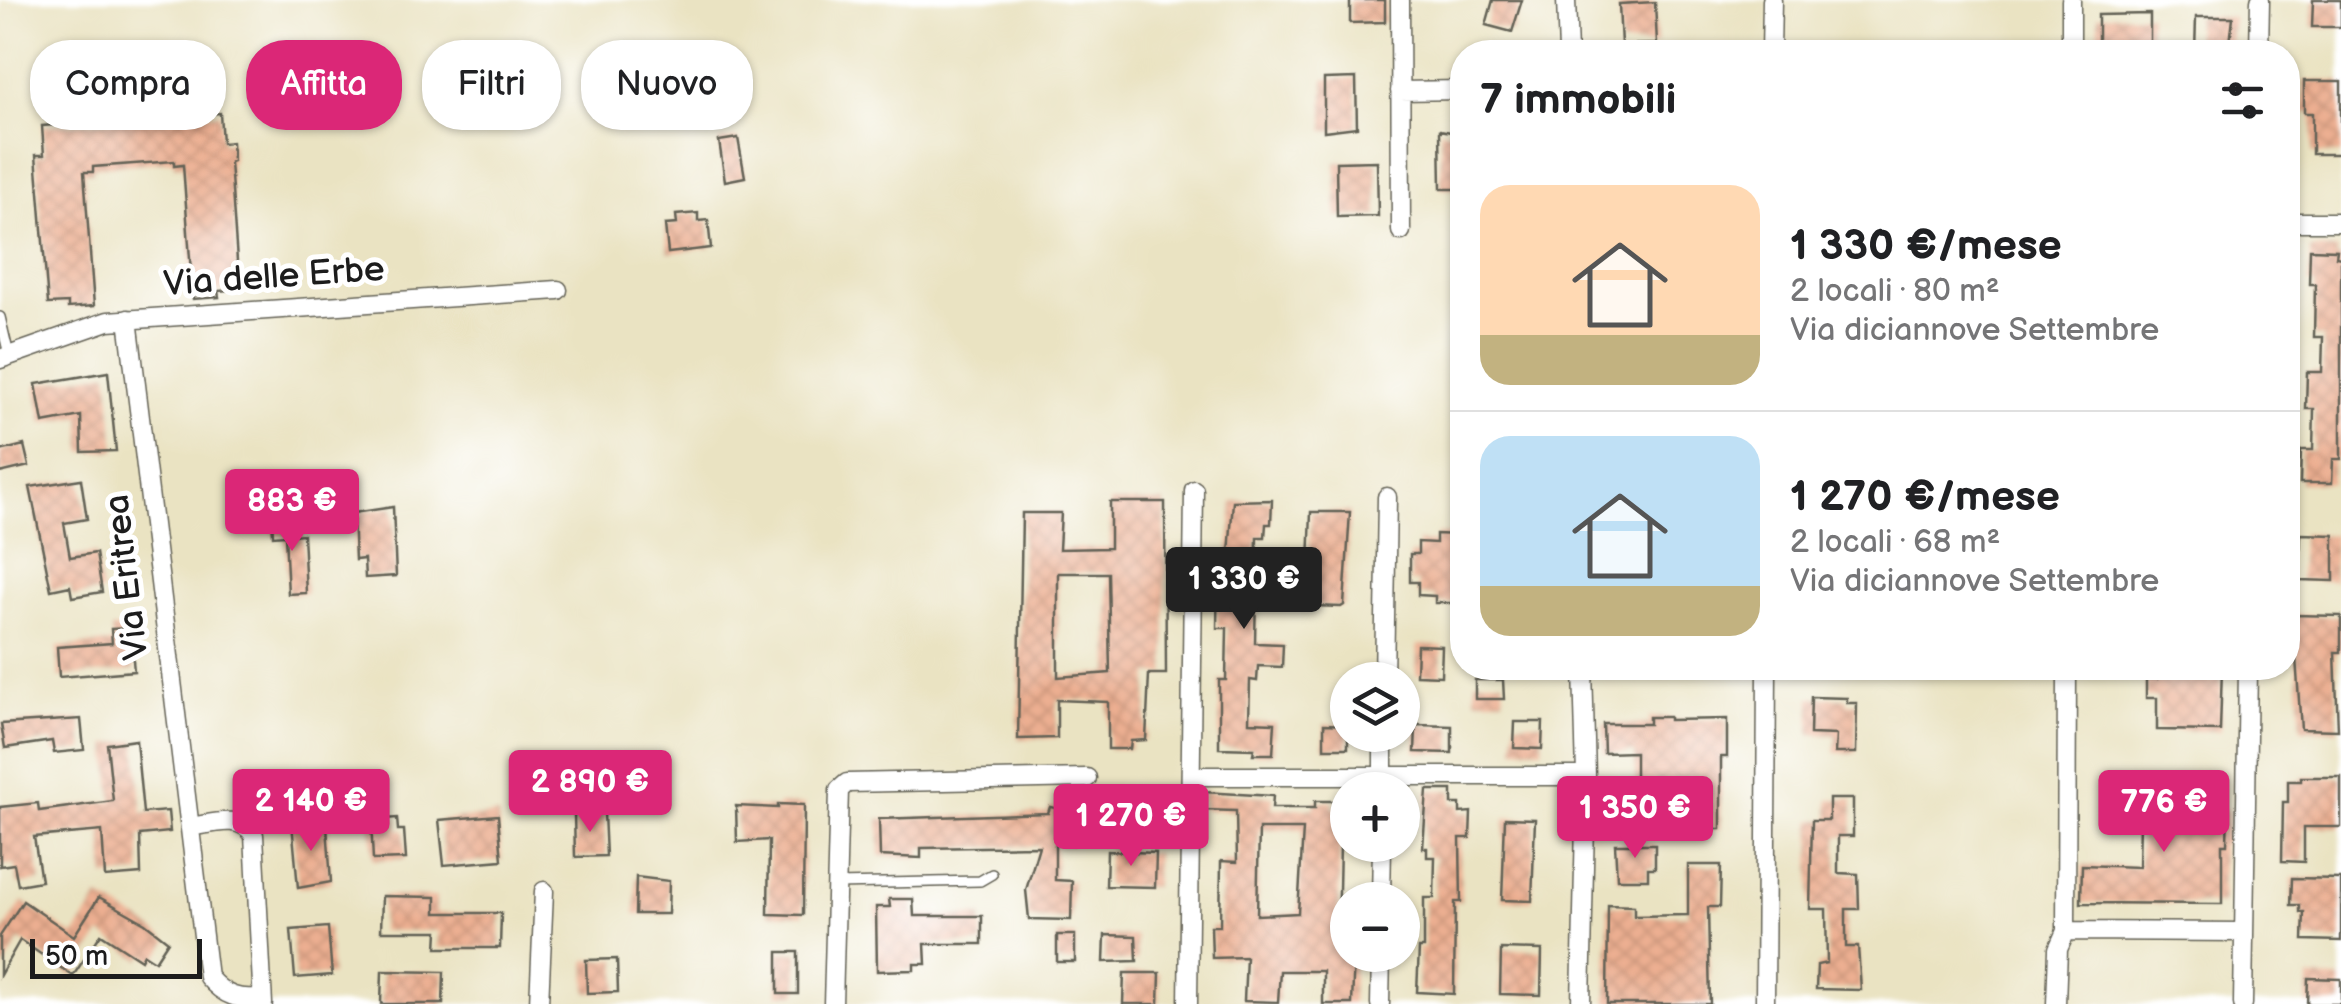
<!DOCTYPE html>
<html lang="it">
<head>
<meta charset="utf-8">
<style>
	:root { --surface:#fff; --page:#f6f6f6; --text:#202124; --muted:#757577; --line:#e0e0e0; --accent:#db2777 }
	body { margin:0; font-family:"Balsamiq Sans",sans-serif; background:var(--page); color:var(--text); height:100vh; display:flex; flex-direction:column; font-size:38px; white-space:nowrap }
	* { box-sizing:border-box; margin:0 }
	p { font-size:32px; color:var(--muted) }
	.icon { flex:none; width:55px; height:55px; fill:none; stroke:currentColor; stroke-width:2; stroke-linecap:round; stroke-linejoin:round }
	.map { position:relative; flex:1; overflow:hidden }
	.panel { position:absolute; left:1450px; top:40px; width:850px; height:640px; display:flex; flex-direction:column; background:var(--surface); border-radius:40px; box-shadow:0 2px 8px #0004 }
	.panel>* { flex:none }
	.banner { position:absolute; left:30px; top:40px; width:950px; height:90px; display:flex; gap:20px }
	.tools { position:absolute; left:1330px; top:662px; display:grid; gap:20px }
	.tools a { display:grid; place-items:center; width:90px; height:90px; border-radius:50%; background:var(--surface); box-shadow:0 2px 8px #0004; font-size:50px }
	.scale { position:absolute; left:30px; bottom:25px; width:172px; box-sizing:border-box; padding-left:10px; border:5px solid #1c1c1c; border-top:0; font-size:28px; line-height:35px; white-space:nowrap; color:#1c1c1c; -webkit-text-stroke:8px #fff; paint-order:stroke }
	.price { position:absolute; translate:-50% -85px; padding:0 22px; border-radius:10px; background:var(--accent); color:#fff; font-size:32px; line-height:65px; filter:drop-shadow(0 2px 5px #0008) }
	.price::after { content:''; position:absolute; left:50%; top:60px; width:30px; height:22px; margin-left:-15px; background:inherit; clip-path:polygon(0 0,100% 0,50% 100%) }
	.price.current { background:#222; color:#fff }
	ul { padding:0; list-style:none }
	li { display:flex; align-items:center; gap:30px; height:250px; padding:0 30px }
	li+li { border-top:2px solid var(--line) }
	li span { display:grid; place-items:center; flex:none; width:280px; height:200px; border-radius:30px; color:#555 }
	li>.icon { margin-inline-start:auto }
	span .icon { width:120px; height:120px; fill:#fffc; stroke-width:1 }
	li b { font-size:42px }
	h2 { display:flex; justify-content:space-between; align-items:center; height:120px; padding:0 30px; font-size:42px }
	.tag { padding:0 35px; border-radius:40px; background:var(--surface); box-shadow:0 2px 8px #0004; font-size:35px; line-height:90px }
	.tag.current { background:var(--accent); color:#fff }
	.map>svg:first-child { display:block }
</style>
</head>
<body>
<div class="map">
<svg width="2341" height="1004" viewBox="0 0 2341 1004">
	<defs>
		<pattern id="building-cross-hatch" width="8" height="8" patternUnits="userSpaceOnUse" patternTransform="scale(2.5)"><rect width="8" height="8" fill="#ecaf91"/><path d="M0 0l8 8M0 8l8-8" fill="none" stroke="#ca967c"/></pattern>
	</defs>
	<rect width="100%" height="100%" fill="#fff"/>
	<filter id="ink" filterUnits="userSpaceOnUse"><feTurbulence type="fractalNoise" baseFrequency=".01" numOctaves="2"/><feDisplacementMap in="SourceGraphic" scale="20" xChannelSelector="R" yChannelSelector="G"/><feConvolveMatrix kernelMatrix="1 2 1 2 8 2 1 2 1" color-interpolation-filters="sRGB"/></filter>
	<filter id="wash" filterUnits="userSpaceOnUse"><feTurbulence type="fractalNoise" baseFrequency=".0048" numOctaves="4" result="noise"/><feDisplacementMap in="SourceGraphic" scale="40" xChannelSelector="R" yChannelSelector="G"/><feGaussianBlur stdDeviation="2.25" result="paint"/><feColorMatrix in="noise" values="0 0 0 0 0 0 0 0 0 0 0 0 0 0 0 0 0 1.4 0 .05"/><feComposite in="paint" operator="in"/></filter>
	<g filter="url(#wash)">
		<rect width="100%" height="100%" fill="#eae3c2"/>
		<g id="blocks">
			<path fill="url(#building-cross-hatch)" fill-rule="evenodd" d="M1350,0H1385V22L1350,23Z
				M1493,0H1522L1512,32L1486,25Z
				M2313,0H2341V27H2312Z
				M1655,2L1657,44L1621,45L1619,4Z
				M2150,14V42H2137V48H2098V15Z
				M2196,17H2233L2229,52H2195Z
				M1356,78L1357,127L1324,131V79Z
				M2304,81H2341V154H2312V113H2304Z
				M220,113L222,143L232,142L233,161L230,162L239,289L218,291L219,297L193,299L183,165L174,166V161L93,167V172H84L94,306L68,308V303L48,304L36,155H44L42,126Z
				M1440,130L1462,134V189H1441Z
				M738,138L745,177L725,181L719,141Z
				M1377,161L1378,216L1337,217L1336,162Z
				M698,213V221L708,220L711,248L668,253L665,225L677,224L676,215Z
				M2310,249L2337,250L2336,257L2341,258V459H2333L2332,483H2300L2301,450H2313L2314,409H2306L2307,372H2322L2323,337H2314L2315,284H2309Z
				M108,372L116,451L82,452L81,416L43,423L36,384Z
				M24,445L29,466L0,473V451Z
				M81,479L87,519L64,523L70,557L96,553L102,592L72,597L70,586L51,590L30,487Z
				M1272,500L1271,524H1266L1265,537H1257L1255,643L1283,644L1282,667L1258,666L1257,681L1250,680L1249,722L1275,723L1273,754H1253L1254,749L1219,748V680H1226L1227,628H1217L1218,567H1228L1233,501Z
				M1110,502H1165L1166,674H1149L1146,740L1131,741L1130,749H1108V702L1057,700V738L1018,739L1022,513H1061L1059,549L1110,548ZM1058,573H1108L1110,673L1058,677Z
				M393,507L396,576L365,578L364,559L355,560L353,513Z
				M1311,512H1350L1344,605L1341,607L1315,606L1316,590L1308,589Z
				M292,515L293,535L303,534L306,593L288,594L285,535L273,536L272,517Z
				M1436,534L1458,535L1456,603H1435V596L1418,595V582H1410V554H1418V542L1436,543Z
				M2301,534L2334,535V581L2299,580Z
				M2293,615L2341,616V652H2335L2338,730L2301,729Z
				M130,628L134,671L59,677L57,647L112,643L111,629Z
				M1417,645L1442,646L1441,676L1416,675Z
				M2157,668H2222L2220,731L2157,730V698H2146V679H2157Z
				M1475,680H1503L1504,699H1475Z
				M1811,697L1847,698V703H1857L1856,753H1835L1836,735L1810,734Z
				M1649,717H1669V720L1727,719V757H1721V829H1690V808L1635,809V752L1604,753L1603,724H1649Z
				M81,719L84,750L54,753L52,741L5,748L1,724Z
				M1515,722H1543L1542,749L1514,748Z
				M1324,724L1348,725V748H1324Z
				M1416,725L1452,726V753L1415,752Z
				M136,740L143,813L168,811L170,832L140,835L141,874L105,877L102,831L34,837L41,881L18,885L14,864L0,866V807L38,803L39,811L113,801L107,744Z
				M2301,777H2341V827H2304V862L2282,861L2283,802H2288V781H2301Z
				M1427,790H1452V804H1460V813L1471,812L1470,838H1460L1461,902H1455L1454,994L1417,992L1419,948H1424V898H1434L1435,857H1427V848H1423Z
				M2134,790L2152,795L2171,796V805L2221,806L2220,809H2228L2227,844H2222V904L2081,903L2082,865L2139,867L2140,821H2118V818H2114V791Z
				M1203,792L1273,796L1272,808H1315V801H1333V808H1347L1346,839L1340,844L1338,937H1348V955H1354L1352,1004H1323V971H1280L1278,1002L1244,1001L1246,957L1212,958L1211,926H1220L1221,861L1237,862L1236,811L1203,810ZM1259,829H1303L1298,913L1257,915Z
				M1829,799H1853V836H1838V873L1858,874L1859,909H1846V947H1858L1861,990L1816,989L1817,965L1827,963L1826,909H1810L1812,820H1829Z
				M778,804L804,805L803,915L768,914L769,840L737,842L736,806L778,808Z
				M1050,807L1056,808V812H1072L1073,845H1055V880L1072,881L1071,920L1029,919L1026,890L1039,846L921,848V858L880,856L879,819L1048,813Z
				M574,813H604L606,856L575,857Z
				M498,815L502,860L444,865L439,820Z
				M397,818L398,830H404L406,859L373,860L371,820Z
				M1505,818L1535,819L1532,901L1502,900Z
				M313,821L314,827L327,826L331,882L298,888L292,823Z
				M1615,844H1655V868H1648V879H1617Z
				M1107,851L1156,853L1155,887L1106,886Z
				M1688,865H1721L1720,907H1708L1710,1004H1607L1608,905L1634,906V916L1688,915Z
				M636,877L669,881L668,914H635Z
				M2292,878L2341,879V941L2303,940L2304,912H2300V905H2291Z
				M382,896L436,897V913H501L500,948H437L438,931H381Z
				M99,897L145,923L168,941L155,961L144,954L141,960L101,934L73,976L20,940L0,975V936L23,901L74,936Z
				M889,899H913L914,916H982V944H925L926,964H914V970L877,971L876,907H890Z
				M328,927L332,975L295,978L291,930Z
				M1057,935H1075V962H1057Z
				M1105,935L1136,936L1137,961L1104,962Z
				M1501,949L1542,950L1541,995L1500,994Z
				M778,952H798V994H778Z
				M617,959L618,992L587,993L586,960Z
				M382,971L444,972L443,1004H381Z
				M1124,973H1160L1159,1004H1123Z
				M2308,978L2341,979V1004H2307Z"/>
		</g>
	</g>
	<g filter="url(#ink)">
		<use href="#blocks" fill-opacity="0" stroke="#646256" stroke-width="2.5"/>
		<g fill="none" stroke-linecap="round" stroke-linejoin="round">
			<defs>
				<path id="service" d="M0,317L9,355
					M836,884L980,881L992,874"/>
				<path id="minor" d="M1400,0L1401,231
					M1566,0L1568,52
					M1771,52L1772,0
					M2071,52V0
					M2259,52L2260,0
					M1400,91L1462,90
					M2288,222H2341
					M128,319L208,977C224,996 239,1001 262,997
					M0,359L108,321L558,290
					M2067,668L2066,931L2244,932
					M1384,680L1387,497
					M1191,776H1586
					M1383,790V735
					M190,827C212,824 240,813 254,835L263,1004
					M1381,900L1382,845
					M539,1004L544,891
					M833,1004L839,790L847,783L1087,778
					M1188,1004L1194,490
					M1380,1004L1381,955
					M1581,1004L1586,776L1583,668
					M1765,1004L1767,668
					M2056,1004L2058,949L2066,931
					M2243,1004L2248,668"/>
			</defs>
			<use href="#service" stroke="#646256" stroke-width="12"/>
			<use href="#minor" stroke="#646256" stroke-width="21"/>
			<use href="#service" stroke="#fff" stroke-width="9"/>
			<use href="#minor" stroke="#fff" stroke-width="18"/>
		</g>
	</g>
	<g text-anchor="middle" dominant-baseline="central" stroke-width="10" stroke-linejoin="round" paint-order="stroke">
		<g font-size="35" fill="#1c1c1c" stroke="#fff">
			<text transform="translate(274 277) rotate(-4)">Via delle Erbe</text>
			<text transform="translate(127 577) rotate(-97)">Via Eritrea</text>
		</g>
	</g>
</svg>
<div class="tools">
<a><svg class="icon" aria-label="layers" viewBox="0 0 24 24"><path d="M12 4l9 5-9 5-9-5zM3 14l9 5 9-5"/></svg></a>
<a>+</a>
<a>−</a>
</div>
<div class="scale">50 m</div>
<b class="price" style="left:292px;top:554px">883 €</b>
<b class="price current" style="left:1244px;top:632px">1 330 €</b>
<b class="price" style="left:590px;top:835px">2 890 €</b>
<b class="price" style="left:311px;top:854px">2 140 €</b>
<b class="price" style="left:2164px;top:855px">776 €</b>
<b class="price" style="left:1635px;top:861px">1 350 €</b>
<b class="price" style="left:1131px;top:869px">1 270 €</b>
<div class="banner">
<a class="tag">Compra</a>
<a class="tag current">Affitta</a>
<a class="tag">Filtri</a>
<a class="tag">Nuovo</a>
</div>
<section class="panel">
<h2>7 immobili<svg class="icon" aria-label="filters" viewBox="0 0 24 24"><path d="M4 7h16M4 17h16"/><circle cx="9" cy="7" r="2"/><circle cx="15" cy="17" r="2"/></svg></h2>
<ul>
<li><span style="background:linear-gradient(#ffd9b3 75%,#c2b280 0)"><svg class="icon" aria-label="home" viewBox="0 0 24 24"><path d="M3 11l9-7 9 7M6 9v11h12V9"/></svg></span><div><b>1 330 €/mese</b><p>2 locali · 80 m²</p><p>Via diciannove Settembre</p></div></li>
<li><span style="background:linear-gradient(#bfe0f5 75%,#c2b280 0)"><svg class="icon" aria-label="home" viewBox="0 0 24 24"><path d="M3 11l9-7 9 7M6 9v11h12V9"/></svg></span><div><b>1 270 €/mese</b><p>2 locali · 68 m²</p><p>Via diciannove Settembre</p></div></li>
</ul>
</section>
</div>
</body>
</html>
